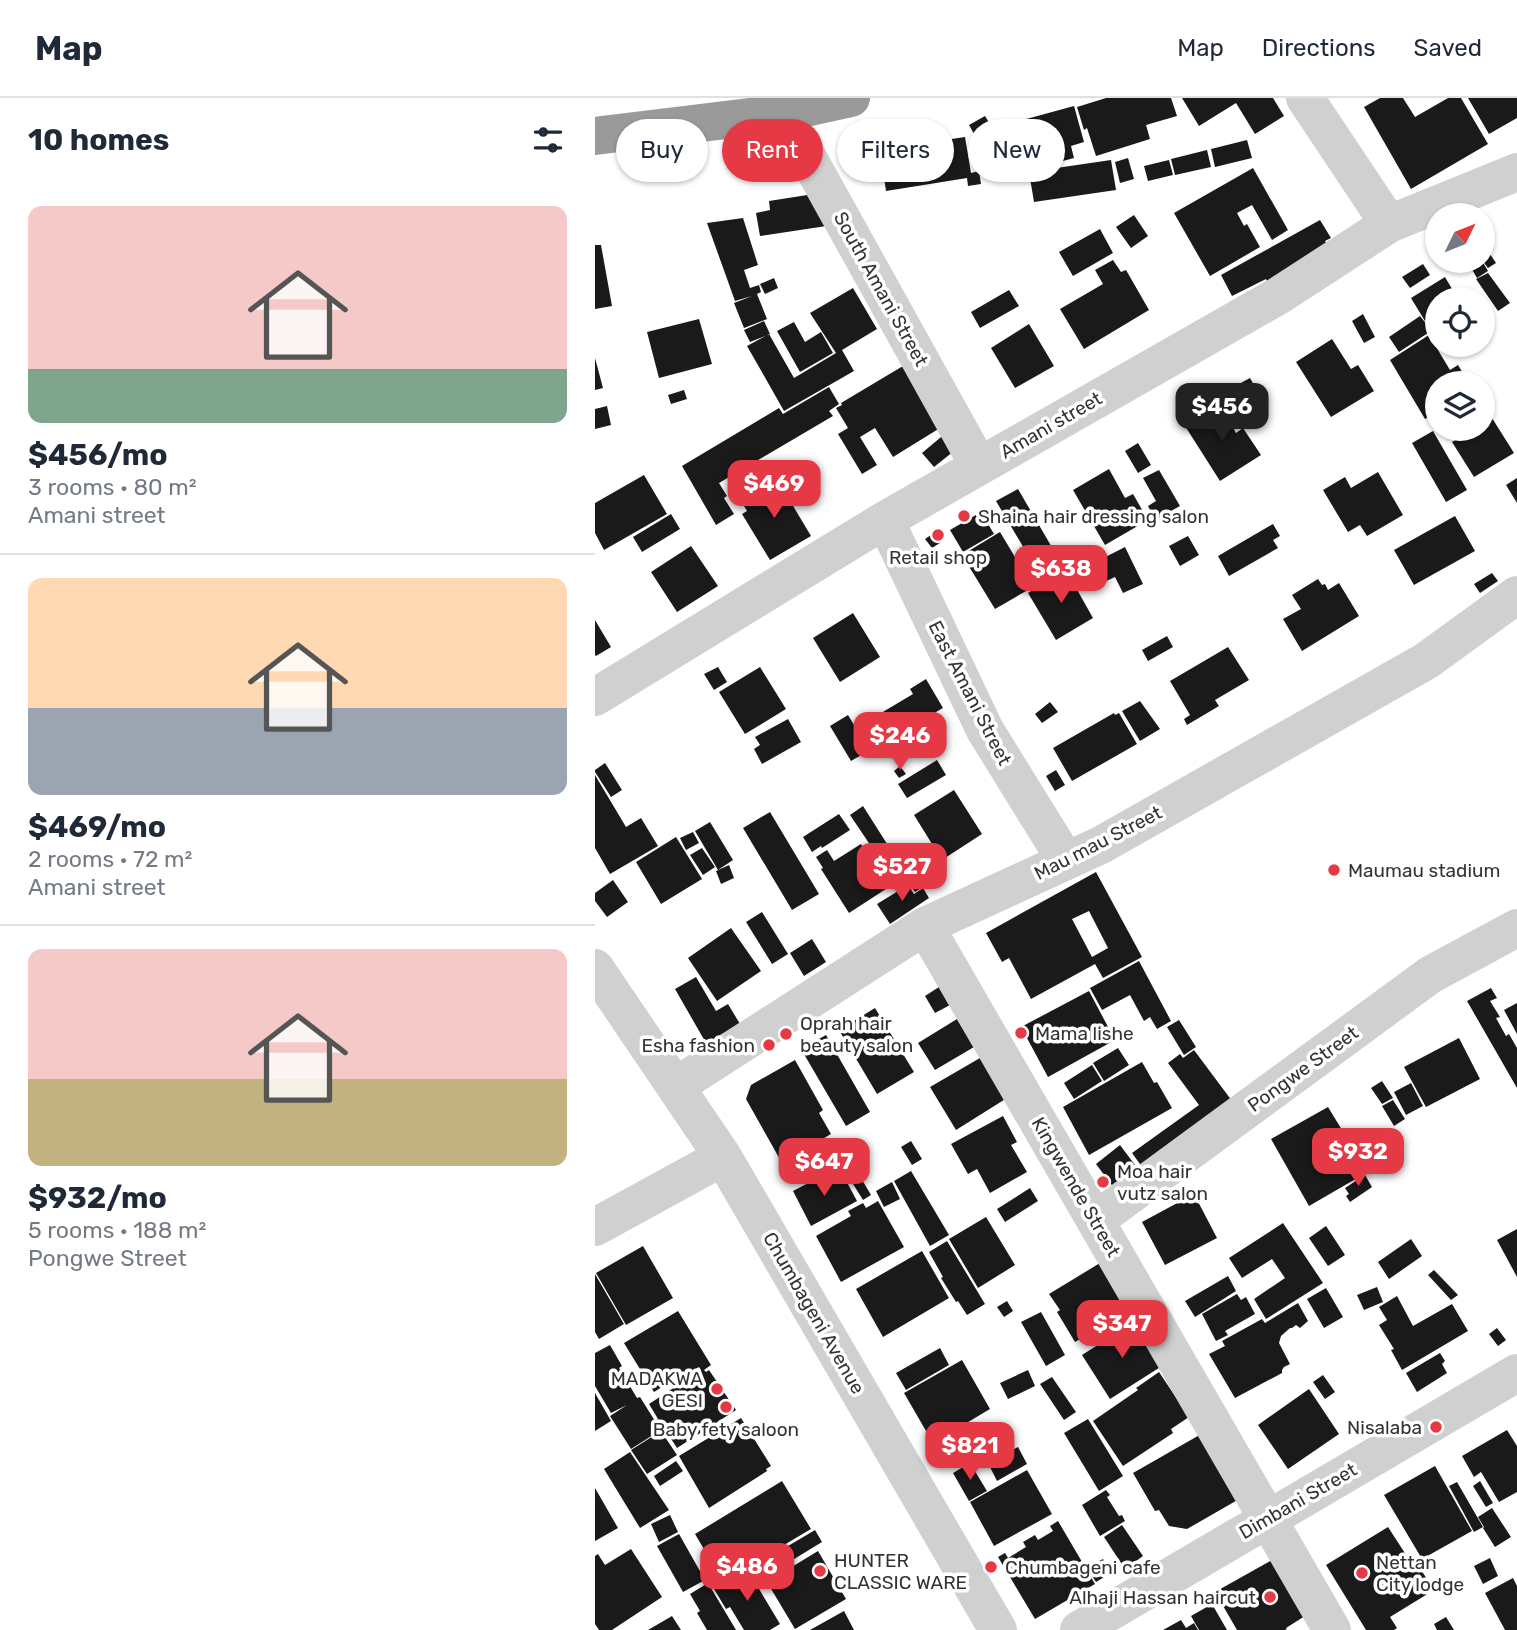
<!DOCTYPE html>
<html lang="en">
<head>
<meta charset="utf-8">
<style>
	:root { --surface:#fff; --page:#f6f6f7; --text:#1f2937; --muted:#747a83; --line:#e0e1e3; --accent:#e63946 }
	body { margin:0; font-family:Rubik,sans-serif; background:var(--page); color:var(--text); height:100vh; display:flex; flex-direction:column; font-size:26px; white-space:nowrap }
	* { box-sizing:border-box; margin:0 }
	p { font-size:23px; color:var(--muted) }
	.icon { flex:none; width:38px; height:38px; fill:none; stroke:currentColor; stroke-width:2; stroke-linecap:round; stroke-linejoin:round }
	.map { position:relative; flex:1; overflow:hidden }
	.panel { display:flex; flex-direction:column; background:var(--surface); width:595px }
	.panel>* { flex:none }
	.top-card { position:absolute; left:21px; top:21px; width:665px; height:63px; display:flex; gap:14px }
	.needle { width:46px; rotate:47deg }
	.fabs { position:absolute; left:830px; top:105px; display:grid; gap:14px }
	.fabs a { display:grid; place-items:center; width:70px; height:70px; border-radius:50%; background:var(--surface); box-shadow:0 2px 5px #0004; font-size:35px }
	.price { position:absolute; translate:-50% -60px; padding:0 16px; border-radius:14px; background:var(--accent); color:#fff; font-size:23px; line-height:46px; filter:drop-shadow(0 2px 4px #0008) }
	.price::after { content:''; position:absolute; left:50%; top:42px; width:21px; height:16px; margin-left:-10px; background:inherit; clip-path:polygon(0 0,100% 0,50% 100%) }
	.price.current { background:#222; color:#fff }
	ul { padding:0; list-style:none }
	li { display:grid; align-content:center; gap:14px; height:371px; padding:0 28px }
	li+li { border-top:2px solid var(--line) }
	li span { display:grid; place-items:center; height:217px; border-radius:14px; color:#555 }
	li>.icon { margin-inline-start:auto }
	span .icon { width:126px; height:126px; fill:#fffc; stroke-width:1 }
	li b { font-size:30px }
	h2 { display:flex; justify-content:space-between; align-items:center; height:84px; padding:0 28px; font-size:30px }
	.pill { padding:0 24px; border-radius:32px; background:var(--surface); box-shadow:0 2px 5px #0004; font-size:24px; line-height:63px }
	.pill.current { background:var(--accent); color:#fff }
	header { display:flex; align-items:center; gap:42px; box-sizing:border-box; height:98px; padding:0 35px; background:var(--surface); border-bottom:2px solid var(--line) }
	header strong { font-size:33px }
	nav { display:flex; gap:38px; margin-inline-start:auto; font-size:24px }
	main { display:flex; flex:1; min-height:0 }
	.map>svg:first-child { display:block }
</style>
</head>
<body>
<header>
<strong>Map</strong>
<nav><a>Map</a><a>Directions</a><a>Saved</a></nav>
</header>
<main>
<section class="panel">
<h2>10 homes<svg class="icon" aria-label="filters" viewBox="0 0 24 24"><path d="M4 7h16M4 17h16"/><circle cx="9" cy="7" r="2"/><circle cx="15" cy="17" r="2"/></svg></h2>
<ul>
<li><span style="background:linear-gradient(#f6c9c9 75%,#7fa58c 0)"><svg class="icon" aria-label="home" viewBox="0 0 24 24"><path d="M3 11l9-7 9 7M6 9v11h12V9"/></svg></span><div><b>$456/mo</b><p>3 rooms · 80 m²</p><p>Amani street</p></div></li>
<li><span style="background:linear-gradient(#ffd9b3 60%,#9aa5b1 0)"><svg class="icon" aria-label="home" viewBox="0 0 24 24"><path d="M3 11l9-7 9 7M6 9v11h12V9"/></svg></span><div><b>$469/mo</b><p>2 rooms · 72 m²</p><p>Amani street</p></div></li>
<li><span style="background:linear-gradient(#f6c9c9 60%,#c2b280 0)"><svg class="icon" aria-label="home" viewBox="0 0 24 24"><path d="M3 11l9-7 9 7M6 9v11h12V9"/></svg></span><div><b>$932/mo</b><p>5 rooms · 188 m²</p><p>Pongwe Street</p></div></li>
</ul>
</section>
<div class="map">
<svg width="922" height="1532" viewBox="0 0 922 1532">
	<rect width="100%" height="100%" fill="#fff"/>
	<path fill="#1a1a1a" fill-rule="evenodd" d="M511,0H576L582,18L551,27L555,41L501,58L492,30L489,32L482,9Z
		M587,0H678L689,18L660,36L641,5L604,28Z
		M785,0H808L820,19L853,0H866L893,46L816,91L769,9Z
		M873,0H922V20L894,36Z
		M479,8L489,44L476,48L479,60L413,78L404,46L429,39L424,23Z
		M390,18L395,26L379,36L374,27Z
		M370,39L376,75L384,73L386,86L373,88L372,80L291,93L287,66L285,67L283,52Z
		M652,42L657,60L620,69L616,51Z
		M612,52L616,69L580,77L576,61Z
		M533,60L539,81L525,85L520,64Z
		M516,62L521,92L439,104L434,74Z
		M574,62L578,77L553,83L549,68Z
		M658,70L693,132L677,142L657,107L642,115L649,128L652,126L665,149L615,178L579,115Z
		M225,95L238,127L165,138L161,115L175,112L174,103Z
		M539,117L553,138L536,150L521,129Z
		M148,120L163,167L149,172L155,190L164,187L166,194L162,196L172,221L149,230L139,205L157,198L140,203L112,125Z
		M725,122L736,140L730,143L734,149L672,183L671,181L637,198L626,177Z
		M505,131L518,155L478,178L464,154Z
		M0,147H6L17,208L0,211Z
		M893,153L901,165L893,170L887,162V157Z
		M518,162L526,174L531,172L554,212L489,251L465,211L508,186L500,172Z
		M872,163H887L893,173L882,180Z
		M828,166L835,177L815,190L807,179Z
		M893,175L915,205L903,213L881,181Z
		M850,179L863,201H842V243L836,233L804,254L794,239L825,218L833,228L816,200Z
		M179,180L183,190L170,196L165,186Z
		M258,190L282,231L247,252L259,273L189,313L152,248L174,236L199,280L241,255L215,215Z
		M414,192L424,208L385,230L376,214Z
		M768,216L780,239L769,245L757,223Z
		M104,221L117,266L64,280L52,234Z
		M169,223L175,236L155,244L149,232Z
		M199,224L210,244L226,234L238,255L205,274L182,233Z
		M434,226L459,268L420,290L396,250Z
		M834,237L855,272L863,267L874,285H842V314L830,321L795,262Z
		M737,241L756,271L763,267L779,293L736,319L701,264Z
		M0,260L8,290L0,292Z
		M308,268L345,330L298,359L280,330L265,339L282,367L267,376L243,336L253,330L241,310L247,307L246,305Z
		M655,280L668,303L657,309L644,286Z
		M234,289L244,306L234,313L238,318L124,385L132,398L129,400L139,416L121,427L87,368L184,310L188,316Z
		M89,292L92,301L76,306L73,297Z
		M625,306L641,335L648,330L666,357L625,383L590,328Z
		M12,308L16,327L0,331V311Z
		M897,320L919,355L879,379L857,344L879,331H887V326Z
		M838,333L872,392L851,404L817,345Z
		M352,334L364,349L339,369L327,355Z
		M543,345L556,367L543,375L530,353Z
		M171,362L180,377L142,400L133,385Z
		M514,371L530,400L538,396L553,422L510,447L478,392Z
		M564,372L585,408L560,422L553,408L561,403L548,380Z
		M783,374L808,417L772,438L765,427L753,434L728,392L750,379L756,390Z
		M49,377L72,416L9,452L0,435V405Z
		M922,380V405L911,387Z
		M182,381L216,438L175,462L147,416L152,413L148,406L152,403L150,399Z
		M423,391L469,470L442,486L427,462L433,457L401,403Z
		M386,414L399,436L368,454L355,432Z
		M76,416L85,431L47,454L38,439Z
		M860,418L880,453L819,487L799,452Z
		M678,426L685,438L678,442L683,450L634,478L623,458Z
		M342,433L348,443L337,450L330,441Z
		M405,434L438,489L400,511L367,457Z
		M593,438L604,457L585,468L574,448Z
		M96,448L123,488L82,514L56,474Z
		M530,449L548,486L528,495L520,479L496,490L487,471Z
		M471,472L498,520L461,542L433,495Z
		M897,475L903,483L885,495L879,486Z
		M723,481L727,487L730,486L733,492L744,485L764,518L707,553L688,521L706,511L697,497Z
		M258,515L285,559L245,584L218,540Z
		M0,522L16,549L1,558L0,557Z
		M572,538L578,549L553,563L547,552Z
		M633,549L654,582L620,602L624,608L592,627L589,621L595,617L575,583Z
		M123,569L132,584L119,592L109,576Z
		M165,569L191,611L150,636L124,594Z
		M331,581L348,610L256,663L235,628L253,617L261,630L318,596L315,591Z
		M545,603L565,631L545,643L527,613Z
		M455,604L463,614L447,625L440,616Z
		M519,615L520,617L524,615L542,646L477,683L458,650Z
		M348,620L351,628L332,639L328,631Z
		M193,621L206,644L167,666L159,651L165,647L160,639Z
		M342,662L351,677L312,700L303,686Z
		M10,665L27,692L16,699L0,674V672Z
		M305,668L311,676L304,680L299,673Z
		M461,672L470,687L460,693L451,678Z
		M0,677L31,729L46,720L63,748L15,776L0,750Z
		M359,692L387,736L347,762L319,717Z
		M268,708L294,749L282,757L255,717Z
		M175,714L224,796L197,812L148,730Z
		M244,716L255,732L227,750L226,748L217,754L208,739Z
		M115,724L138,762L123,772L100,733Z
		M98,734L104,745L91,752L85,740Z
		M81,739L107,781L66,806L41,764Z
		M266,746L294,789L254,815L226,771L228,770L221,759L232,752L239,763Z
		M107,750L120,769L108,777L95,757Z
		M333,751L349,775L320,794L305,772L310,782L298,788L282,758L295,752L304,770Z
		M134,767L139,780L126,786L121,773Z
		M501,774L547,859L508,880L500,866L436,901L414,860L407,864L391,835ZM494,813L513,850L497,859L477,821Z
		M18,782L33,804L12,819L0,803V795Z
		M313,787L319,796L328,790L334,800L295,826L282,806Z
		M167,814L193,856L177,866L151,824Z
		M136,830L166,873L122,903L93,860Z
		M217,841L231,864L209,878L195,855Z
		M544,863L576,923L562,931L555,919L549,923L535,897L507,912L495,890Z
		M101,879L121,913L133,906L145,926L111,945L80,891Z
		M344,889L355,907L340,915L330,898Z
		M896,890L902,900L895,903L905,919L901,920L911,938L914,936L922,950V990L872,903Z
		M494,893L520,942L453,979L426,929Z
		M922,905V936L909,912Z
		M280,910L319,974L282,996L244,932Z
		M362,921L379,949L340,972L323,945Z
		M584,922L601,949L589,957L572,929Z
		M231,937L275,1014L251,1028L206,951Z
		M864,940L885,981L831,1009L809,969Z
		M523,950L534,967L509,983L498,965Z
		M599,952L640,1007L550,1073L537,1055L604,1007L573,965L585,956L588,960Z
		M385,960L412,1000L361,1032L335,989Z
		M200,962L228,1012L224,1015L236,1036L187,1065L151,1001L156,987Z
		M547,964L559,985L562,984L577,1010L494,1057L468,1009Z
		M497,967L507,983L479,1001L469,985Z
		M787,983L798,1000L787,1006L776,990Z
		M816,985L828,1008L811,1017L799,994Z
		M798,1002L810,1021L799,1028L787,1008Z
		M733,1009L747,1032L719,1047L728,1064L755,1048L771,1075L714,1108L676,1041Z
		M408,1018L422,1044L416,1047L432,1074L395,1095L382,1071L373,1076L356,1046Z
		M316,1043L327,1061L317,1067L306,1049Z
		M525,1047L546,1075L522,1094L501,1066Z
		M316,1073L354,1137L335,1148L299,1083Z
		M248,1077L262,1103L216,1128L198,1093L219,1082L221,1085L231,1080L234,1084Z
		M770,1077L777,1089L755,1104L751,1098L754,1096L750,1090Z
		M266,1080L276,1097L268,1102L258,1086Z
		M297,1084L305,1101L289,1109L281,1093Z
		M435,1090L443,1103L410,1124L402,1111Z
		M599,1096L622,1140L570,1167L547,1124Z
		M283,1103L309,1149L246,1184L221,1138L256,1118L253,1113L268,1105L271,1110Z
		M391,1119L420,1167L383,1190L354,1141Z
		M688,1125L728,1185L671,1221L659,1201L690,1180L677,1161L647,1180L634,1160Z
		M731,1128L750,1157L733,1168L714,1140Z
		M922,1131V1179L902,1142Z
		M816,1141L827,1158L794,1181L783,1164Z
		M352,1143L390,1206L372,1217L363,1203L361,1204L346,1180L348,1179L334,1154Z
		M48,1148L78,1200L31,1227L1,1175Z
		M327,1153L354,1200L288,1239L261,1191Z
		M505,1165L533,1212L480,1244L462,1214L465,1212L454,1196Z
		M839,1172L863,1197L856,1202L833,1177Z
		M0,1176L29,1226L4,1241L0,1234Z
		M633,1178L641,1193L600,1219L590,1203Z
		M782,1189L788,1204L769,1212L762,1197Z
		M731,1190L748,1219L729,1230L712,1201Z
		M642,1196L646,1202L651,1199L660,1216L630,1233L633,1237L621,1243L607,1216Z
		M802,1198L818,1228L857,1206L873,1233L807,1272L796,1252L799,1251L784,1227L792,1222L784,1209Z
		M412,1203L418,1213L409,1219L402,1209Z
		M703,1205L713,1223L705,1230L701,1227L697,1230H695L686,1238L684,1245L695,1266L689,1269L687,1272V1275L640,1300L614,1256L630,1248L627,1243L667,1221L670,1225Z
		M83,1213L116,1267L109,1272L111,1274L114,1272L141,1312L82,1350L69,1330L36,1351L15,1318L32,1307L16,1315L0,1288V1255L15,1247L27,1268L24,1270L42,1300L45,1299L60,1323L63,1321L54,1306L106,1272L104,1269L92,1276L91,1274L59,1294L29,1245Z
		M446,1214L470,1257L451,1268L426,1224Z
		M539,1224L567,1268L515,1301L487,1257Z
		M902,1230L911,1242L903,1248L894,1236Z
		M345,1250L354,1267L311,1292L301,1275Z
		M845,1255L850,1263L847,1266L852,1275L822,1294L811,1275Z
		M367,1262L395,1311L338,1345L309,1295Z
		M433,1272L440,1288L413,1301L405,1285Z
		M564,1274L594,1319L576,1331L578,1335L528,1368L498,1323L543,1292L541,1290Z
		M728,1277L740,1294L730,1301L718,1284Z
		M457,1279L481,1314L469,1322L445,1286Z
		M714,1291L744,1336L693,1371L663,1327Z
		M0,1295L16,1323L0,1333Z
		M146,1320L176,1368L171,1371L172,1373L114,1410L84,1358Z
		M493,1321L528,1378L504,1393L469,1335Z
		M912,1332L922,1348V1394L904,1404L886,1374L879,1379L867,1358Z
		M66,1333L82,1357L52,1376L36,1352Z
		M608,1335L646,1400L592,1431L574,1428L564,1412L560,1413L538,1375Z
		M423,1349L432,1366L402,1383L393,1365Z
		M35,1354L74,1412L45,1430L9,1371Z
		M81,1363L88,1373L65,1388L59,1378Z
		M375,1365L392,1393L374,1403L358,1375Z
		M840,1368L877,1433L827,1461L789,1397Z
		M432,1372L457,1416L399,1448L375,1404Z
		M187,1383L216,1431L128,1483L100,1436Z
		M885,1383L898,1405L891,1409L878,1388Z
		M862,1384L888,1429L879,1434L854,1388Z
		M0,1390L23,1430L0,1443Z
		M511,1392L515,1397L512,1399L524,1418L527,1417L530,1423L505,1438L487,1407Z
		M897,1410L916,1439L900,1449L888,1430L889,1429L883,1419Z
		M75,1417L83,1434L64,1444L56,1426Z
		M463,1423L500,1486L440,1521L403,1459L410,1455L413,1460L431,1449L428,1444L440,1437L443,1442L458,1433L455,1428Z
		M527,1427L548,1458L530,1471L509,1439Z
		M793,1429L817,1466L821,1464L839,1492L795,1519L802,1530L799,1532H771L731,1467Z
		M220,1432L227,1444L191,1466L183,1454Z
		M84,1436L110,1482L88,1494L62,1448Z
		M36,1451L67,1499L17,1532H4L0,1526V1458L3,1456L10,1467Z
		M223,1453L251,1501L200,1531L172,1484Z
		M895,1460L903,1478L888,1486L879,1468Z
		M508,1461L516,1475L501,1484L492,1470Z
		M677,1462L710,1518L691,1530L692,1531L690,1532H642L620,1494Z
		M152,1471L185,1526L175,1532H149L135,1509L131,1511L119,1491Z
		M918,1480L922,1488V1532H910L890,1495Z
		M113,1485L141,1532H112L102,1515L105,1513L95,1496Z
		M617,1506L632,1532H604L596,1518Z
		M249,1513L259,1532H215Z
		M77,1518L86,1532H53Z
		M851,1519L859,1532H842L839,1526Z
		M586,1522L591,1530L599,1525L603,1532H568Z"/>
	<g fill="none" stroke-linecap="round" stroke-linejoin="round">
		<path stroke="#d0d0d0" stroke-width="38" d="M710,0L794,126
			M188,15L384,368
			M290,422L390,632L471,763
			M0,599L290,422L683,198L794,126L922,74
			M330,828L737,1532
			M0,870L128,1059L403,1532
			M81,988L330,828L506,747L831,563L922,497
			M501,1122L835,877L922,830
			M0,1129L128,1059
			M484,1532L922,1275"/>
		<path stroke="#9a9a9a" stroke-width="38" d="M0,38L188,15L256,0"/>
	</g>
	<g fill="#e63946" stroke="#fff" stroke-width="2.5">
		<circle cx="369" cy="418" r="7"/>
		<circle cx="343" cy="437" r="7"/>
		<circle cx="739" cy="772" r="7"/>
		<circle cx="426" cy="935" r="7"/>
		<circle cx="191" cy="936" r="7"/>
		<circle cx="174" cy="947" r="7"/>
		<circle cx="508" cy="1084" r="7"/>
		<circle cx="122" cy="1291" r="7"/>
		<circle cx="131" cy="1309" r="7"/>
		<circle cx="841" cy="1329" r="7"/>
		<circle cx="396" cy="1469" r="7"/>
		<circle cx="225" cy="1473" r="7"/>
		<circle cx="767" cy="1475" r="7"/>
		<circle cx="675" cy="1499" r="7"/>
	</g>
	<g text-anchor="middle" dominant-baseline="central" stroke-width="7" stroke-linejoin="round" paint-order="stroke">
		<g font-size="19" fill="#333" stroke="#fff">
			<text transform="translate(286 191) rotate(61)">South Amani Street</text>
			<text transform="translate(456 327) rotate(-30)">Amani street</text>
			<text transform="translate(375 595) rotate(63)">East Amani Street</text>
			<text transform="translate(503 745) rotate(-27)">Mau mau Street</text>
			<text transform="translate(708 971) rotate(-36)">Pongwe Street</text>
			<text transform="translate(481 1089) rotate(60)">Kingwende Street</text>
			<text transform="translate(219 1215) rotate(60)">Chumbageni Avenue</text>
			<text transform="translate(703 1403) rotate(-30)">Dimbani Street</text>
		</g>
		<g font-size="19" fill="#333" stroke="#fff" text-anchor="start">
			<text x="383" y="418">Shaina hair dressing salon</text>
			<text x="343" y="459" text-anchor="middle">Retail shop</text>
			<text x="753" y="772">Maumau stadium</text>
			<text x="205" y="925">Oprah hair<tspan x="205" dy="22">beauty salon</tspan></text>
			<text x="440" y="935">Mama lishe</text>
			<text x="160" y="947" text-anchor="end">Esha fashion</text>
			<text x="522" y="1073">Moa hair<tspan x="522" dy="22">vutz salon</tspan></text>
			<text x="108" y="1280" text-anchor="end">MADAKWA<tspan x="108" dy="22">GESI</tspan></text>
			<text x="827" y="1329" text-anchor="end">Nisalaba</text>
			<text x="131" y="1331" text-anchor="middle">Baby fety saloon</text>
			<text x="239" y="1462">HUNTER<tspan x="239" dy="22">CLASSIC WARE</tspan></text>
			<text x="781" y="1464">Nettan<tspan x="781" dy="22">City lodge</tspan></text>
			<text x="410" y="1469">Chumbageni cafe</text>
			<text x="661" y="1499" text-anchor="end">Alhaji Hassan haircut</text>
		</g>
	</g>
</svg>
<div class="fabs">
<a><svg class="needle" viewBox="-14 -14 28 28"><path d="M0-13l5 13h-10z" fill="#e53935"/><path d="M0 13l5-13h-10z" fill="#747a83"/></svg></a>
<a><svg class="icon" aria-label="locate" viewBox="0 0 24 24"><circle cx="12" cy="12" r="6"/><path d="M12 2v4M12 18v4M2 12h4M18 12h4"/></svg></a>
<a><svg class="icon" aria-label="layers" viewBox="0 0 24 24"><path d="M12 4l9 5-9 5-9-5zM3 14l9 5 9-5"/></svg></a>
</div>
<b class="price current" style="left:627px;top:345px">$456</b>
<b class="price" style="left:179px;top:422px">$469</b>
<b class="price" style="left:466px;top:507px">$638</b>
<b class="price" style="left:305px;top:674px">$246</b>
<b class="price" style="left:307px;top:805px">$527</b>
<b class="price" style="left:763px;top:1090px">$932</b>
<b class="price" style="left:229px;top:1100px">$647</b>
<b class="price" style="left:527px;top:1262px">$347</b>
<b class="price" style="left:375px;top:1384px">$821</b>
<b class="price" style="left:152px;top:1505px">$486</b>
<div class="top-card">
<a class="pill">Buy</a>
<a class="pill current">Rent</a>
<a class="pill">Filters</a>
<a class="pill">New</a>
</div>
</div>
</main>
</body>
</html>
